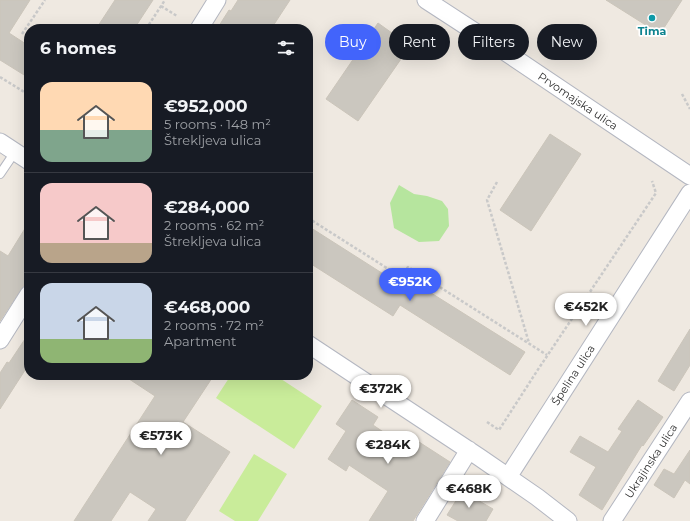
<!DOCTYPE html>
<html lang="en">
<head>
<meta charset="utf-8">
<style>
	:root { --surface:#171b24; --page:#242831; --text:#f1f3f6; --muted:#9ea1a6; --line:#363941; --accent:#4264fb }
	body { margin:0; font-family:Montserrat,sans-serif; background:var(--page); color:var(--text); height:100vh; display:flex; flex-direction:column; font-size:15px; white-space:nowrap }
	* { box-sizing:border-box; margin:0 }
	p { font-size:13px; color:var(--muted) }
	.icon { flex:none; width:22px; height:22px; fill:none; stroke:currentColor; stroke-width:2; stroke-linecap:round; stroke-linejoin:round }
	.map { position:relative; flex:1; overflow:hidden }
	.panel { position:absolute; left:24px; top:24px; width:289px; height:356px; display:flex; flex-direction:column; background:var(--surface); border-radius:16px; box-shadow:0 4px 16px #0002 }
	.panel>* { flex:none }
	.guide { position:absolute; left:325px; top:24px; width:305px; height:36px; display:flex; gap:8px }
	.price { position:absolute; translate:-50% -34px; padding:0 9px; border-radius:14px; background:#fff; color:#222; font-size:13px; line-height:26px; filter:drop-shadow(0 1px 2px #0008) }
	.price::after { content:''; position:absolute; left:50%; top:24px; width:12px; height:9px; margin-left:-6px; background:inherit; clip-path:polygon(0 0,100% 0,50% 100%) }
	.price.on { background:var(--accent); color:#fff }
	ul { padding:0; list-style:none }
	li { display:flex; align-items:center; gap:12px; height:100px; padding:0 16px }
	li+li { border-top:1px solid var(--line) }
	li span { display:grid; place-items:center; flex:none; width:112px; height:80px; border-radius:12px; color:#555 }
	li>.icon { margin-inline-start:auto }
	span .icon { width:48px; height:48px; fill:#fffc; stroke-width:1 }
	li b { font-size:17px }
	h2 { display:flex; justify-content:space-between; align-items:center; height:48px; padding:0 16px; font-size:17px }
	.pill { padding:0 14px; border-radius:18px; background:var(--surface); box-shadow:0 4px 16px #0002; font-size:14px; line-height:36px }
	.pill.on { background:var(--accent); color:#fff }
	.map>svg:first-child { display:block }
</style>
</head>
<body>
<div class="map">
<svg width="690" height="521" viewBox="0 0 690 521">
	<rect width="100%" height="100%" fill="#efe9e1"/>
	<path fill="#b6e59e" d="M399,185L414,194L427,196L442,201L448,209L449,226L439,241L419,242L394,228L390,203Z"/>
	<path fill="#c9ec9a" d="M231,375H275L322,406L294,449L216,398Z
		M254,454L287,474L258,521H235L219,511Z"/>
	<path fill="#cbc7bf" stroke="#cbc5ba" d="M0,0H30L9,33L29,46V78L0,60Z
		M115,0H153L134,29H96Z
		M238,0H290L271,29H217L229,10L231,11Z
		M606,0H682L660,34Z
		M378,23L410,46L358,121L326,99Z
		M550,134L581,154L531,231L500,210Z
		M29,222V277L0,321V251L8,256Z
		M308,226L407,289L412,281L525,352L510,375L400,305L393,316L308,262Z
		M690,329V365L674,391L658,381Z
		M29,333V364L0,409V373L7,362L9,363Z
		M123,375H214L183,422L230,452L185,521H148L156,509L130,492L111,521H74L155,396Z
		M352,400L378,417L373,425L413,452L419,442L450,462L413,521H369L388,491L349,465L346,471L328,459L346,431L336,424Z
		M638,400L663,417L643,446L642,445L602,510L579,495L596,467L570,452L580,436L608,452L622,431L618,429Z
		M690,450V484L685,480L674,498L654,485L664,469L674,474Z
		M462,491L493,509L486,521H458L447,515Z"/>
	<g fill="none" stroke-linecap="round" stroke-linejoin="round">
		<defs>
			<path id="service" d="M0,174L15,152"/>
			<path id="minor" d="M426,0L489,41L690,176
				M199,29L217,0
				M0,142L29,161
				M0,340L29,294
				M308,344L479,457L537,497L568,521
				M508,477L690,193
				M425,521L469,450
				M612,521L690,401"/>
		</defs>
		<use href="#service" stroke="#b4b7c1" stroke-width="10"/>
		<use href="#minor" stroke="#b4b7c1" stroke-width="19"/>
		<path stroke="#c9c9c9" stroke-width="2.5" stroke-dasharray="3 2" stroke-linecap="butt" d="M161,6L177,16
			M146,29L165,0
			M22,34L45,0
			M0,77L29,95
			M682,94L690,109
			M497,182L487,200L529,343
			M308,218L401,277L408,267L547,355
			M487,422L499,430L537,371L656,193L652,181"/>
		<use href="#service" stroke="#fff" stroke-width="8"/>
		<use href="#minor" stroke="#fff" stroke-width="17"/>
	</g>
	<circle fill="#0f9aa8" stroke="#fff" stroke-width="1.5" cx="652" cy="18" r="4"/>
	<g text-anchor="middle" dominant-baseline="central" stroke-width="3.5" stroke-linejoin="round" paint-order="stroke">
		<g font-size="11" font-weight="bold" fill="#0d838f" stroke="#fff">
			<text x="652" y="31">Tima</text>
		</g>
		<g font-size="11" fill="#2e2e2e" stroke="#fff">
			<text transform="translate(578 101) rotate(34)">Prvomajska ulica</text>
			<text transform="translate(573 375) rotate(-57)">Špelina ulica</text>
			<text transform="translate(651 461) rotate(-57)">Ukrajinska ulica</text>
		</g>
	</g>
</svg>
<b class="price on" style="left:410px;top:302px">€952K</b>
<b class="price" style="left:586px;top:327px">€452K</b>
<b class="price" style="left:381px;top:409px">€372K</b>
<b class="price" style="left:161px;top:456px">€573K</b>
<b class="price" style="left:388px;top:465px">€284K</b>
<b class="price" style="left:469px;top:509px">€468K</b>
<div class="guide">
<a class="pill on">Buy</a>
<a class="pill">Rent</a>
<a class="pill">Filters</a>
<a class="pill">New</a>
</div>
<section class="panel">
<h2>6 homes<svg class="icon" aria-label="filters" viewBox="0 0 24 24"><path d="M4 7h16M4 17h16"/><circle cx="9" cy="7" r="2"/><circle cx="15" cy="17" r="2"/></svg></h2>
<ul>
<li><span style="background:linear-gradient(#ffd9b3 60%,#7fa58c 0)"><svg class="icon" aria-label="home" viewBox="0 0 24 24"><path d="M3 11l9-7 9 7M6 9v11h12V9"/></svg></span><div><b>€952,000</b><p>5 rooms · 148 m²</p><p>Štrekljeva ulica</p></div></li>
<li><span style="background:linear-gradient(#f6c9c9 75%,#b9a48a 0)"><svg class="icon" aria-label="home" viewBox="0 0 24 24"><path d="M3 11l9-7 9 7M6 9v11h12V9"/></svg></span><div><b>€284,000</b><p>2 rooms · 62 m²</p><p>Štrekljeva ulica</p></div></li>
<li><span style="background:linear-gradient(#c9d6e8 70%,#8fb573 0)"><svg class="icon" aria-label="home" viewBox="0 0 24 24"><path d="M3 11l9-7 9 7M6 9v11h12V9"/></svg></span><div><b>€468,000</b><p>2 rooms · 72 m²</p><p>Apartment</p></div></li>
</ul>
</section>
</div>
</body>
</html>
